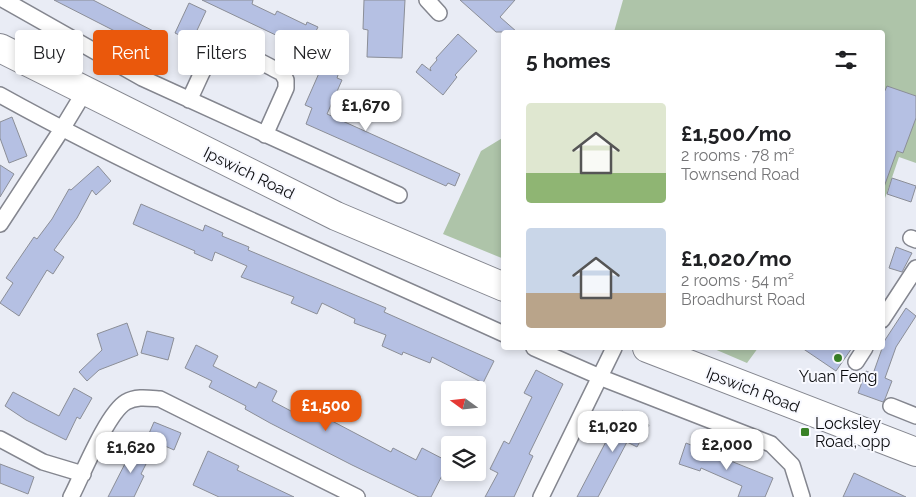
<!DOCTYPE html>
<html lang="en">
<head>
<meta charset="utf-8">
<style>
	:root { --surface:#fff; --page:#f6f6f6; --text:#202124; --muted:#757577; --accent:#ea580c }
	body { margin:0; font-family:Raleway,sans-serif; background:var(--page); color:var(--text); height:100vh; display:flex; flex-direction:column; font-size:19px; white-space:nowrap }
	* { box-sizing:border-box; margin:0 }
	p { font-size:16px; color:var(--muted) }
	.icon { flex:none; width:28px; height:28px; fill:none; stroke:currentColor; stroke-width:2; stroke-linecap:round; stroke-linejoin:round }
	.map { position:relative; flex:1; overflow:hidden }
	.details { position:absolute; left:501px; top:30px; width:384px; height:320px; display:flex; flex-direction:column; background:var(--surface); border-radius:5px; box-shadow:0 2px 8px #0003 }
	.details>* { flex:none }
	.hud { position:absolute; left:15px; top:30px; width:411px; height:45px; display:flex; gap:10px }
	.needle { width:32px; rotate:285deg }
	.tools { position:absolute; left:441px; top:381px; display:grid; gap:10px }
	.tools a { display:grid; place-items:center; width:45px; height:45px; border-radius:5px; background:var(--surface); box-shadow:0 2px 8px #0003; font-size:25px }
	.price { position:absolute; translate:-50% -42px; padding:0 11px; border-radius:10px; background:#fff; color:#222; font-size:16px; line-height:32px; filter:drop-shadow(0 1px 2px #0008) }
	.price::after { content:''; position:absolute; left:50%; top:30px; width:15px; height:11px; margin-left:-8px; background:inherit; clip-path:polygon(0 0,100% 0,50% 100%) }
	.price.selected { background:var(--accent); color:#fff }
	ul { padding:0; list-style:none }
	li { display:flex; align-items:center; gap:15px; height:125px; padding:0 25px }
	li span { display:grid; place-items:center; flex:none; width:140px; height:100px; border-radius:5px; color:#555 }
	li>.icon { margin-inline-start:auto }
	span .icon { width:60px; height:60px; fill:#fffc; stroke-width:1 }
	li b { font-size:21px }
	h2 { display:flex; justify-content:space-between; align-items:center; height:60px; padding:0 25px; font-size:21px }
	.chip { padding:0 18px; border-radius:5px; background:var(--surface); box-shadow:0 2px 8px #0003; font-size:18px; line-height:45px }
	.chip.selected { background:var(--accent); color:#fff }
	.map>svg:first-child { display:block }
</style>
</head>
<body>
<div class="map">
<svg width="916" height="497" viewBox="0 0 916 497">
	<rect width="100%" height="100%" fill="#e9ecf5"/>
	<path fill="#aec4a9" d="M623,0H916V163L899,157L883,204L882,32H614Z
		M504,137V259L443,234L481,151Z
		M712,348H758L747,363Z"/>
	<path fill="#b5c0e3" stroke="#8b8e97" d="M54,0H93L165,37L159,49L151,46L150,49Z
		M202,0H253L252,4L275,15L277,11L306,25L307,22L318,27L315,33L330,40L322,57Z
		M364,0H405L402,58L367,57L368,30L363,29Z
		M460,0H515L500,17L517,32H496Z
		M189,3L206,11L192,41L175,33Z
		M458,34L477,51L455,75L457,77L443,95L416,72L422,64L431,71L430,68L437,60L436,58Z
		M323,64L339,72L337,78L342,80L327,114L460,174L455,186L448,183L446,186L306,124L312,108L305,105Z
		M887,86L916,96V118L903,153L897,151L884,187L882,97Z
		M12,117L27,156L9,163L0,138V122Z
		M0,165L14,174L0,197Z
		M98,166L111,181L96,195L92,190L77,218L54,250L64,257L53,274L47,270L19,316L0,303L13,283L6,278L34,237L37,239L52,219L69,189L71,190Z
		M892,178L916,186L911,202L887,194Z
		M141,204L203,231L205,225L223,233L222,236L249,247L248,250L386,308L384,312L494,361L483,383L432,357L430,363L403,352L402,355L382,346L386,335L354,323L355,319L322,303L317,314L291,303L294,297L241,277L247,266L215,252L212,261L194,253L195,251L133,224Z
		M896,247L912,253L902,272L889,268Z
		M906,308L916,316L896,347L885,378L892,381L885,399L883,402L858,393L866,371L873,374L885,340Z
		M127,323L138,355L99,370L87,381L79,372L102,350L97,334Z
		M147,331L174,338L168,360L141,353Z
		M196,345L218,356L213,366L256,388L259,382L277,391L272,401L308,420L313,411L391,452L393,448L416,460L422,448L449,462L431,497H419L352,465L270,423L245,409L246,406L209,387L212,381L185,368Z
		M802,348H852L836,371Z
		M536,370L563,384L529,454L533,456L514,497H485L498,473L490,469L504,441L509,444L532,397L524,393Z
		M74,388L92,398L80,419L77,417L66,440L26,420L5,406L13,392L59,416Z
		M622,411L649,425L637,447L627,442L598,497H577Z
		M154,422L181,433L174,450L147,438Z
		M686,443L773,478L765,497H738L742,486L701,468L700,471L679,464Z
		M135,444L152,452L141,474L144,476L134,497H108Z
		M208,451L239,466L237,470L294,497H219L193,485Z
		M0,464L34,477L28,494L0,483Z
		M854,473L906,497H843Z"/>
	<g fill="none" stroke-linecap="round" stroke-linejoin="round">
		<defs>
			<path id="street" d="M4,0L142,78L399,195
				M427,0L439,13
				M0,95C162,185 335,257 504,334
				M189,100C197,85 203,67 212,55C225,38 267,66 282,73L286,80V88L265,135
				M0,224L62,129L85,91
				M911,238L916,240
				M882,320L916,268
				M534,348L607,380L771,444L792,465L802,497
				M856,362L865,348
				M891,406L916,416
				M0,439L43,462L83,474
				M71,497C82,476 107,413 126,402C136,396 148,398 160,399L357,497
				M541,497L614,348"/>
			<path id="highway" d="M0,48L336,216L504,287
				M647,348L916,452"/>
		</defs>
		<use href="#street" stroke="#84868f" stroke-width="18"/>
		<use href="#highway" stroke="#84868f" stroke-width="30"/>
		<use href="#street" stroke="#fff" stroke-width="15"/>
		<use href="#highway" stroke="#fff" stroke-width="28"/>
	</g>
	<g fill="#398127" stroke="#f8f9ff" stroke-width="2">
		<circle cx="838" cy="358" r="5"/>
		<rect x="800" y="427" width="10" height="10" rx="2.5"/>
	</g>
	<g text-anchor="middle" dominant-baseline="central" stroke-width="4" stroke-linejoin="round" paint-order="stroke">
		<g font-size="16" fill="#0b0c0f" stroke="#f8f9ff">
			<text transform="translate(249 173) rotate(26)">Ipswich Road</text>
			<text transform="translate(753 390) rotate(21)">Ipswich Road</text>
		</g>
		<g font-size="16" fill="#0b0c0f" stroke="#f8f9ff">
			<text x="838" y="376">Yuan Feng</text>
			<text x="815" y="423" text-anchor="start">Locksley<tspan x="815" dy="18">Road, opp</tspan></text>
		</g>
	</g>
</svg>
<div class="tools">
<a><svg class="needle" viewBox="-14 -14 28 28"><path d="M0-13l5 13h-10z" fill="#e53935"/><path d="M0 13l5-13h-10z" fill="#757577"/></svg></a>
<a><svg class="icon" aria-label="layers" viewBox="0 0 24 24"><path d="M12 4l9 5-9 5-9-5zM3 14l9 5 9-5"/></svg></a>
</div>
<b class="price" style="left:366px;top:132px">£1,670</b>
<b class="price selected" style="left:326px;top:432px">£1,500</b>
<b class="price" style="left:613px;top:453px">£1,020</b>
<b class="price" style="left:727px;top:471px">£2,000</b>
<b class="price" style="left:131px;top:474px">£1,620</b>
<div class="hud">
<a class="chip">Buy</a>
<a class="chip selected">Rent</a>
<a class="chip">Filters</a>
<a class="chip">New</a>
</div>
<section class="details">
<h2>5 homes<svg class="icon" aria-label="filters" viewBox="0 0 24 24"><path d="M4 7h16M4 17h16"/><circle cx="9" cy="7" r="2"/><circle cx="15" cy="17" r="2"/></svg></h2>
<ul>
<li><span style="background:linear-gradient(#dfe7d0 70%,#8fb573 0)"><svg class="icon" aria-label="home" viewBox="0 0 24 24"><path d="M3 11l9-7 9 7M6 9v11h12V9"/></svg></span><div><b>£1,500/mo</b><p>2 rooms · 78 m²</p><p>Townsend Road</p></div></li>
<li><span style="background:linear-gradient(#c9d6e8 65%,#b9a48a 0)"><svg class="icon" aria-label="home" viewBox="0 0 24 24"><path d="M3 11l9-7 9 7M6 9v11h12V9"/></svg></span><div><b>£1,020/mo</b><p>2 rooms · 54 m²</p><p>Broadhurst Road</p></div></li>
</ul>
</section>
</div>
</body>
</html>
